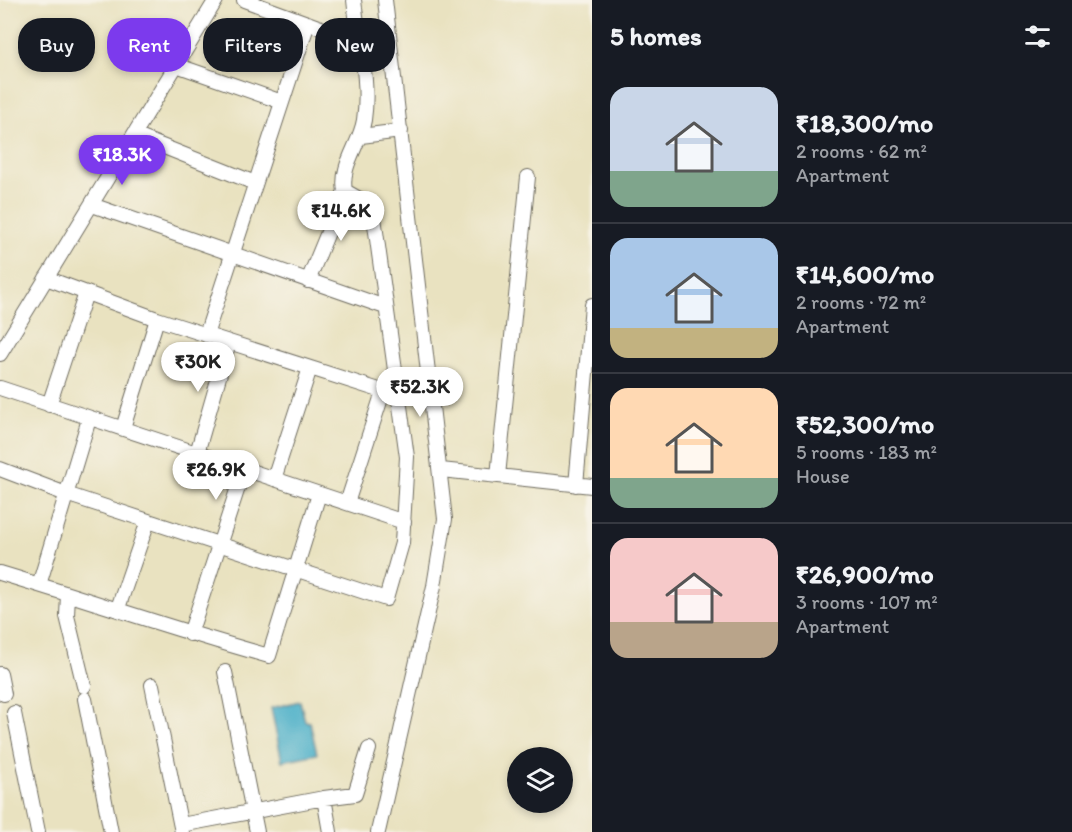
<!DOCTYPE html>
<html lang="en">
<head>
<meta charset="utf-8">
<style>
	:root { --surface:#171b24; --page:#242831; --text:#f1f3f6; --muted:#9ea1a6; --line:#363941; --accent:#7c3aed }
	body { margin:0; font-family:Itim,sans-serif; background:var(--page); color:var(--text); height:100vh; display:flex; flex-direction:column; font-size:22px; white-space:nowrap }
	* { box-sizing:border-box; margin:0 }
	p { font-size:20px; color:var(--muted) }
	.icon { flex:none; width:33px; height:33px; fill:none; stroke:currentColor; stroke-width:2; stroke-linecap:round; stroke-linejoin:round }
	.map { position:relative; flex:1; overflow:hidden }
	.sheet { display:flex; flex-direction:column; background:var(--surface); width:480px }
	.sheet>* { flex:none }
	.hud { position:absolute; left:18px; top:18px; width:483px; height:54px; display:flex; gap:12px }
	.tools { position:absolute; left:507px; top:747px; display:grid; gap:12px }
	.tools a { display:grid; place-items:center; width:66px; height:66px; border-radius:50%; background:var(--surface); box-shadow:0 3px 9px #0003; font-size:30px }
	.price { position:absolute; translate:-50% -51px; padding:0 14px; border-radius:21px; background:#fff; color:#222; font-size:20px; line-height:39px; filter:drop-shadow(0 2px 3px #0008) }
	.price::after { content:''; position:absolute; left:50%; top:36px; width:18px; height:14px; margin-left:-9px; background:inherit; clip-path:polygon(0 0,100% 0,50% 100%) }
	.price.selected { background:var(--accent); color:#fff }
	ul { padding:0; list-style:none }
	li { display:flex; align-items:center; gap:18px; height:150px; padding:0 18px }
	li+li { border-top:2px solid var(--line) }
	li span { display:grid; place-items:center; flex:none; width:168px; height:120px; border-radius:18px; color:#555 }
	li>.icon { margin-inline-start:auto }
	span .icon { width:72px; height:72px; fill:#fffc; stroke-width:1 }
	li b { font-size:26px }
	h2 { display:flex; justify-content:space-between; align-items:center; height:72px; padding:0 18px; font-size:26px }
	.tag { padding:0 21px; border-radius:24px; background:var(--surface); box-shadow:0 3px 9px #0003; font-size:21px; line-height:54px }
	.tag.selected { background:var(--accent); color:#fff }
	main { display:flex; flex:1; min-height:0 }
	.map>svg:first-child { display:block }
</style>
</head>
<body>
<main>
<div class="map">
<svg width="592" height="832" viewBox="0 0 592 832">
	<rect width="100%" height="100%" fill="#f7f3e8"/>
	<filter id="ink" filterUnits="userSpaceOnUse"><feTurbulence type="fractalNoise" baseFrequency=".0167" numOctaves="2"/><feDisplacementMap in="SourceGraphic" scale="12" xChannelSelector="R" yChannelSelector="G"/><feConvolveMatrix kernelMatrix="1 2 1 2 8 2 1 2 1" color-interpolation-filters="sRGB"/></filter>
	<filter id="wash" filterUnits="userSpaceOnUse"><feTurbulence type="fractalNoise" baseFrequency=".008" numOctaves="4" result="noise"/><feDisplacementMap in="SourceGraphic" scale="24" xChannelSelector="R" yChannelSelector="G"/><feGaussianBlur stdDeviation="1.35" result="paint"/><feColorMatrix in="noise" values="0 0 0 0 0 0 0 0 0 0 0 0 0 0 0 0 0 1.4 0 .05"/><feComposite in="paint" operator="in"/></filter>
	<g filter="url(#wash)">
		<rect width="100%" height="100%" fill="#e9e2c0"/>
		<path fill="#49afc8" stroke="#3a6d7a" stroke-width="1.5" d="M300,701L305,721L310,722L317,754L282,761L271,708Z"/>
	</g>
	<g filter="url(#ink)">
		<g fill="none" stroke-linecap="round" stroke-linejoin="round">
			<defs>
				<path id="minor" d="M244,0L343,36L358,35
					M176,65L282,102
					M134,135L255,183
					M361,136L401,131
					M92,205L385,307
					M46,278L157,319L401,397
					M308,281L345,191
					M206,335L308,23
					M0,354L216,0
					M0,388L404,522
					M49,405L86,293
					M123,428L157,319
					M197,453L229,342
					M0,469L66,494L386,599L402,543L407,457L373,210L370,205L345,191C340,165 360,145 364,120C370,80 358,39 354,0
					M441,470L592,486
					M498,476L528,177
					M274,479L310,368
					M576,485L592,305
					M347,503L383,392
					M0,573C90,600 178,631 269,656L319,494
					M39,585L89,419
					M68,594L67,616L84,686
					M118,608L148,521
					M190,634L244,469
					M225,672L257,832
					M0,674L4,694
					M152,685L182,832
					M85,699L111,832
					M14,713L38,832
					M181,825L324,798
					M330,832L324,798L355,794L369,749
					M378,832L434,586L445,519L385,0"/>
			</defs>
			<use href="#minor" stroke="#6e6b5f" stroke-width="16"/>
			<use href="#minor" stroke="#fff" stroke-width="14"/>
		</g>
	</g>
</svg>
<div class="tools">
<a><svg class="icon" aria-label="layers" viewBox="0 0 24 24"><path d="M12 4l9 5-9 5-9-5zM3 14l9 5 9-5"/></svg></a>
</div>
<b class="price selected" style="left:122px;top:186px">₹18.3K</b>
<b class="price" style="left:341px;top:242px">₹14.6K</b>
<b class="price" style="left:198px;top:393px">₹30K</b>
<b class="price" style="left:420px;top:418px">₹52.3K</b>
<b class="price" style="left:216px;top:501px">₹26.9K</b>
<div class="hud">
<a class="tag">Buy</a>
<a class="tag selected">Rent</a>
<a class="tag">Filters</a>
<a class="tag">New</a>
</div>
</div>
<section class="sheet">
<h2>5 homes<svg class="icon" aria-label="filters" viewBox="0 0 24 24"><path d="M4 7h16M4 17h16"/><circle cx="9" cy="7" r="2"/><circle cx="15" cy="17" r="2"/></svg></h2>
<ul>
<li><span style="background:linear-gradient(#c9d6e8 70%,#7fa58c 0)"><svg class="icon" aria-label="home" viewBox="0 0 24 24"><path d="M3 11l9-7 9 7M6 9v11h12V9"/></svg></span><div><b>₹18,300/mo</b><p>2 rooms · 62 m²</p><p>Apartment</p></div></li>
<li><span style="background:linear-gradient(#a9c7e8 75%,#c2b280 0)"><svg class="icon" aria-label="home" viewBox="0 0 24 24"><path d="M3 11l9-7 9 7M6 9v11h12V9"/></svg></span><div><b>₹14,600/mo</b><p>2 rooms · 72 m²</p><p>Apartment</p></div></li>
<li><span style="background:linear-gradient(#ffd9b3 75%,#7fa58c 0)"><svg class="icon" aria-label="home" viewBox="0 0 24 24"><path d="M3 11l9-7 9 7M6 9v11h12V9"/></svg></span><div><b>₹52,300/mo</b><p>5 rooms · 183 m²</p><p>House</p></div></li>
<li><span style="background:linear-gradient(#f6c9c9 70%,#b9a48a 0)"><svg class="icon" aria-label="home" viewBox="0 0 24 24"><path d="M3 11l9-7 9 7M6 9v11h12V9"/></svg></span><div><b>₹26,900/mo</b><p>3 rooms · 107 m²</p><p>Apartment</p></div></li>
</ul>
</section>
</main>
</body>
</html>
